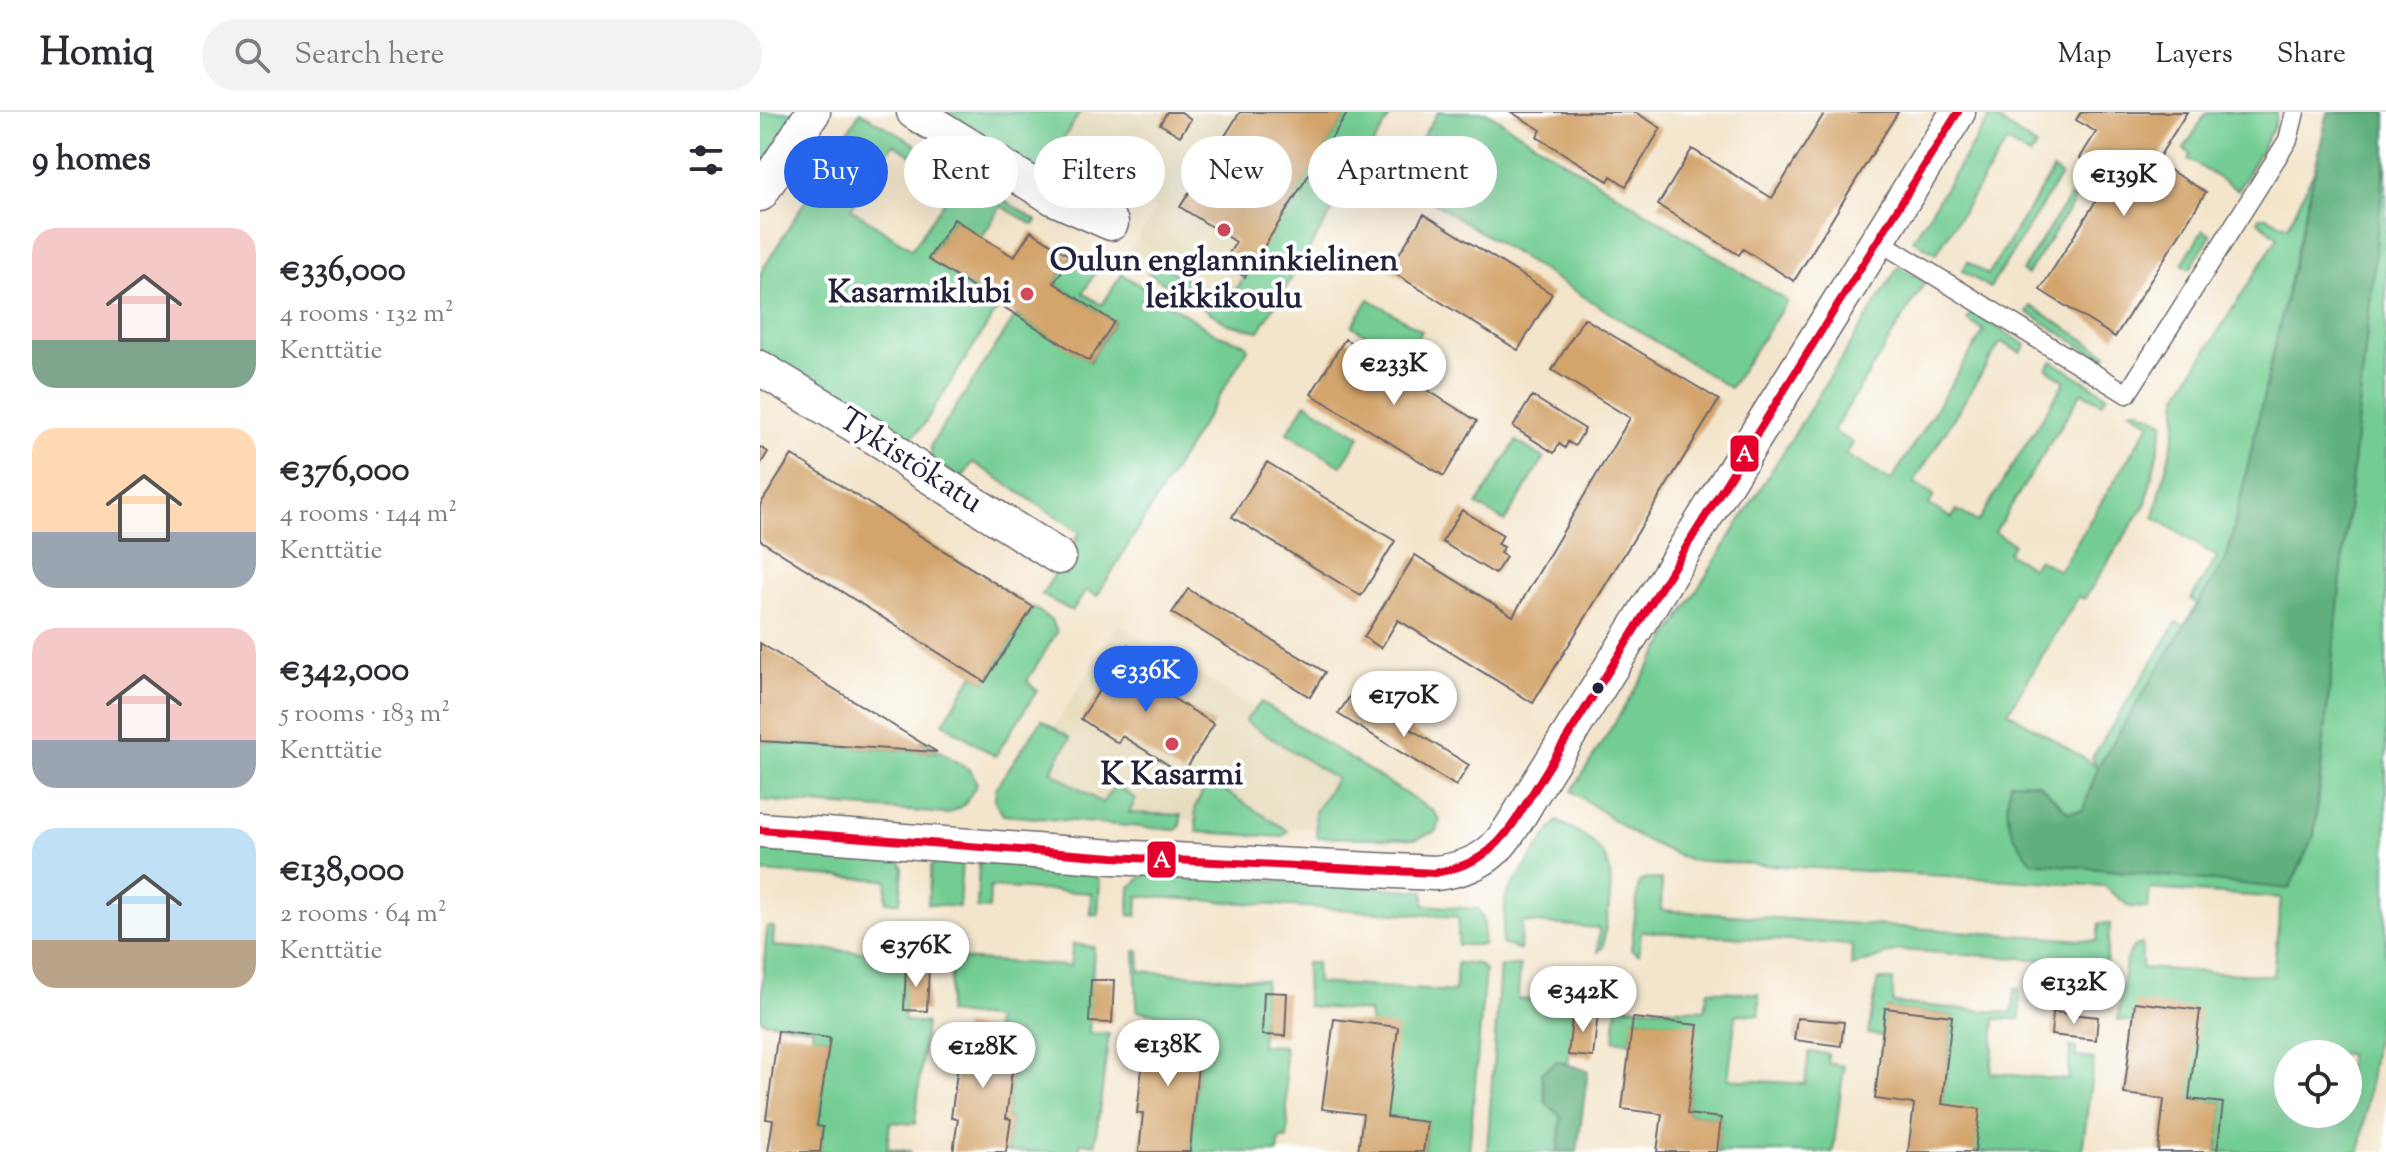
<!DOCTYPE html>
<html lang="en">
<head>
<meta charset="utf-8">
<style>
	:root { --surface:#fff; --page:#f2f2f3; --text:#2b2b33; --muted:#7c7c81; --line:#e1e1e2; --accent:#2563eb }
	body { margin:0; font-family:"Sorts Mill Goudy",serif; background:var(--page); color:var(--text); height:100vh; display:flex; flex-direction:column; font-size:30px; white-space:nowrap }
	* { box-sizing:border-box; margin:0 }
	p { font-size:26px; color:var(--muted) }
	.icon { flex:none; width:44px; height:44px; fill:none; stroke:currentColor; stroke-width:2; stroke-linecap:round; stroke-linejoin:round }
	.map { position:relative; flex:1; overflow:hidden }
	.details { display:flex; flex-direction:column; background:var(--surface); width:760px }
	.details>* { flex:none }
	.top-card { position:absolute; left:24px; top:24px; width:760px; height:72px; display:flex; gap:16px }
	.controls { position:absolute; left:1514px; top:928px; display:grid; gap:16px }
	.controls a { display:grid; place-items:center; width:88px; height:88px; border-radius:50%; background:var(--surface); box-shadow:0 8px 32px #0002; font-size:40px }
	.price { position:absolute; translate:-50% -68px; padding:0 18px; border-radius:28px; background:#fff; color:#222; font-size:26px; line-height:52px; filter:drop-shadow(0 2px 4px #0008) }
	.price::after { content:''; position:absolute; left:50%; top:48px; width:24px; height:18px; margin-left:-12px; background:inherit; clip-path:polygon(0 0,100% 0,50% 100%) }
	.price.on { background:var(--accent); color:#fff }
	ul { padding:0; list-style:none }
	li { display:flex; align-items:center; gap:24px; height:200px; padding:0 32px }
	li span { display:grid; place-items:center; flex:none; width:224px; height:160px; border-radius:24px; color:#555 }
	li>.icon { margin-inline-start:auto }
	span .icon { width:96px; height:96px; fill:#fffc; stroke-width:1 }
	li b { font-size:34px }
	h2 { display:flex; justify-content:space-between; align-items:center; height:96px; padding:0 32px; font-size:34px }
	.chip { padding:0 28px; border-radius:36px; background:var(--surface); box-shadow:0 8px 32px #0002; font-size:28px; line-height:72px }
	.chip.on { background:var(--accent); color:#fff }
	header { display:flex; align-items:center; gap:48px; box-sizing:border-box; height:112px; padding:0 40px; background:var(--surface); border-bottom:2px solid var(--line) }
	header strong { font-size:38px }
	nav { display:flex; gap:44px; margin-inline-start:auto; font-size:28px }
	.search { width:560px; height:72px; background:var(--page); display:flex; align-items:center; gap:20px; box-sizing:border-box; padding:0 28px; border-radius:44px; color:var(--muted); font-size:30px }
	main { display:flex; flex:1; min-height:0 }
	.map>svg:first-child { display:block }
</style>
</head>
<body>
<header>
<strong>Homiq</strong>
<div class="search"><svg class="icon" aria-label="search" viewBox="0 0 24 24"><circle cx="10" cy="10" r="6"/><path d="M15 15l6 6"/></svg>Search here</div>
<nav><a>Map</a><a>Layers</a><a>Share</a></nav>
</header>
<main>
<section class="details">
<h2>9 homes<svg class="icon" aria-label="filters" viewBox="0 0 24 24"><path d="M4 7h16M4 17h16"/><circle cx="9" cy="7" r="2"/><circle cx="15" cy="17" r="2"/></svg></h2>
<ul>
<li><span style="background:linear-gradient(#f6c9c9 70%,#7fa58c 0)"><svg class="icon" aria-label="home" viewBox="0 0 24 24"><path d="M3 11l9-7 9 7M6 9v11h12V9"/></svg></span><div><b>€336,000</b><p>4 rooms · 132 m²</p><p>Kenttätie</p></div></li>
<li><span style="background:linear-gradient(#ffd9b3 65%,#9aa5b1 0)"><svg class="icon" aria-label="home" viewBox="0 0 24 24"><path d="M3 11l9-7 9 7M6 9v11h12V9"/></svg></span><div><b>€376,000</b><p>4 rooms · 144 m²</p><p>Kenttätie</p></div></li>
<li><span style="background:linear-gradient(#f6c9c9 70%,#9aa5b1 0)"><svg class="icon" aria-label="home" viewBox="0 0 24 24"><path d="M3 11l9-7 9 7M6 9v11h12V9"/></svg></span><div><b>€342,000</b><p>5 rooms · 183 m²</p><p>Kenttätie</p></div></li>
<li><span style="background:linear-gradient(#bfe0f5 70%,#b9a48a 0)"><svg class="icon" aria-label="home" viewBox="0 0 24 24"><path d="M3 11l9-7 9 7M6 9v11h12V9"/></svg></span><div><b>€138,000</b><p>2 rooms · 64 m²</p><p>Kenttätie</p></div></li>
</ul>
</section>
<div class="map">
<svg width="1626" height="1040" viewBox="0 0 1626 1040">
	<rect width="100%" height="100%" fill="#fff"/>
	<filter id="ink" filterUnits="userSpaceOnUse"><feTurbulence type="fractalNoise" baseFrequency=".0125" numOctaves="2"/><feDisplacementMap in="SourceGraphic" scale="16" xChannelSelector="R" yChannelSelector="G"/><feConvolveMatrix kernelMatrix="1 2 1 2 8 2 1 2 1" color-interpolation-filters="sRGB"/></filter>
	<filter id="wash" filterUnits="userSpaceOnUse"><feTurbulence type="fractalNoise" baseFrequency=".006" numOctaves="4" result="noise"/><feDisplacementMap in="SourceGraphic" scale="32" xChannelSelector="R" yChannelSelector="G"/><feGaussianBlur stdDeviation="1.8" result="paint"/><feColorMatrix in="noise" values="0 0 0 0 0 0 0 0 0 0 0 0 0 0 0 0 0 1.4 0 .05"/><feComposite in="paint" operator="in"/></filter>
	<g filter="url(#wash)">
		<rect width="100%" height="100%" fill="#f3e5cb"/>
		<path fill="#e5dbba" d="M304,0H619L487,211L371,138L396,97L346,66L312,74L273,50Z
			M358,512L625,678L571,718L261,696L263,665Z"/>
		<path fill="#73cd93" stroke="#4a7867" stroke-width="2" fill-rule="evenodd" d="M0,0H37L0,59Z
			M100,0L155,32L156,37L152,44L133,32L91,97L152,137L195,73L180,62L188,53L277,109L274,113L241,94L222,125L194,107L168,146L240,193L162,315L154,323L141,326L0,238V162Z
			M179,0H320L290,49L307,62V76Z
			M588,0H633L499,219L468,212L388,161V145L467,192Z
			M678,0H726L1027,189L970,276L636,67Z
			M1447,0H1517L1514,15L1478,78L1428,47L1431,42L1424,37Z
			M1568,0H1626V855L1600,1040H1457L1463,991L1429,987L1373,910L1358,908L1366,848L1373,835L1382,832V856L1513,864L1521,786L1390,777L1388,796L1370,795L1344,774L928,748L878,725L812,679L1139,154L1165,170L1073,319L1093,331L1086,343L1131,369L1224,219L1207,208L1212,200L1266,233L1261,241L1241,230L1154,370L1174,383L1169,393L1192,406L1197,398L1218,410L1305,269L1287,257L1292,249L1347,283L1342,291L1322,280L1235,420L1253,432L1248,441L1272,456L1278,447L1299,459L1390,311L1370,298L1377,297L1404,310L1386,391L1324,487L1319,484L1248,600L1337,654L1332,646L1417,510L1424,514L1437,492L1431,487L1457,445L1394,405L1416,316L1418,283L1518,125L1498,109L1499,105H1507L1528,115L1555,57ZM1528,942H1588V1002H1528Z
			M1231,3L1276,34L1270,44L1247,30L1176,142L1153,128Z
			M1293,58L1301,63L1230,176L1202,159L1208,150L1228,163Z
			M1310,84L1315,88L1267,163L1262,159Z
			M1443,118L1451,123L1430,157L1422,152Z
			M311,145L335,161L323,181L342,193L362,162L456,222L486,232L488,237L337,484L326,478L312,499L282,483L320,420L213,350L202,366L171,350V333L256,203L330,249L354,210L294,171Z
			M609,187L662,219L645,247L592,214Z
			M1271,194L1347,242L1343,248L1267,200Z
			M546,291L600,324L581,354L527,321Z
			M756,329L784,346L745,409L717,393Z
			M273,495L292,509L297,520L267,569L277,579L235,644L183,611L213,563L225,570Z
			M501,590L673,699L680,708L676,719L656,727L557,725L555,700L576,667L485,609Z
			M282,608L310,626L291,659L342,691L355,673L376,687L369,701L421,703L420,715L415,718L243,703L235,689L236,675Z
			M0,629L175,640L160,630L164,629L211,659L217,672L205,692L188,702L0,688Z
			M448,668L528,719L522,725L437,720L435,696Z
			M797,709C868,742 851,768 843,835L838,840L839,816L762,810L760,838L742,832L746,783Z
			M0,734L138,744L143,756L140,790H126L127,768L0,760Z
			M182,747L202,748L199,795L168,792L171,754Z
			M219,749L331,756L340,769L338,803L330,802L331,781L230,775L229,797L217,796Z
			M388,760L664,779V793L718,797L724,810L723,833H698V805L378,784L377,804L369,803L370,775Z
			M887,767L902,768L901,798L1337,829L1339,811L1350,812L1346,852L1139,838L1091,855L1092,833L881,819L879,842L871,838L879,770Z
			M7,815H14L13,834L147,843L144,909L166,911L155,1012L130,1010L127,1036L152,1040H60L63,1016L57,1014L69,926L52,924L53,916L3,909L0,905Z
			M195,826H199V847L310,854L313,832L334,835L329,921L349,922L335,1032L320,1031L319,1038L331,1040H246L251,1007L246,1006L257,922L234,918L235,907L187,901Z
			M375,839H379L380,859L505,868L501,933L524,934L528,1016L527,1027H520L518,1040H430L441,918L437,917L438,907L377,899Z
			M546,851H556L557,871L695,880L697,851L718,852L725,858L709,1040H663L667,1010L627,1005L609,900L547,894Z
			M740,854H760L758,887L815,891L798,1040H727Z
			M1118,868H1133V891L1252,901L1255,876L1260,877V907H1235L1231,961L1308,968L1310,935L1316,936V945L1334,947L1322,1040H1215L1182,992L1192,904L1126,896L1122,924L1108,922Z
			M859,872H868L867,895L945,898L948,878L999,882V903L976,902L968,967L1045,972L1049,940L1068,942V951L1084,954L1073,1040H957L961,1006L927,1002L937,914L874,906L870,930L854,928Z"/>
		<path fill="#5eb07d" stroke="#40695c" stroke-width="2" d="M1568,0H1626V39L1554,724L1529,777L1272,750C1249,718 1243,709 1250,670L1278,671L1308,700L1323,698L1338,655L1467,445Z
			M797,949L828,959L817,1040H798L801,1004L786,991L781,961Z"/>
		<g id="blocks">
			<path fill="#d3a46c" d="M407,0H421L431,7L420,24L400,12Z
				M480,0H588L485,165L463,151L476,130L420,95Z
				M751,0H875L901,16L866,74L851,64L848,69L777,25L781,18Z
				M1065,0H1138L1034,169L983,137L979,143L898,93L932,37L1012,86Z
				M1321,0H1427L1396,50L1446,80L1355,225L1280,178L1349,68L1320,46L1336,20L1316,8Z
				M664,102L792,182L758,238L629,158Z
				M194,107L254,145L271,119L311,145L294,171L354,210L329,249L168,147Z
				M824,206L959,288L773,591L638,508L621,536L604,525L655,443L753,504L870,306L792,258Z
				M585,227L717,309L684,364L551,282Z
				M772,284L825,317L815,334L808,330L805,336L799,332L794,341L753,315Z
				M0,335L8,340L0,353Z
				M32,343L273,495L225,570L0,428V393Z
				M507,350L635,429L601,484L472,405Z
				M702,398L743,423L738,432L744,435L740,441L746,445L735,462L682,430Z
				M428,477L565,560L550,585L412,501Z
				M0,531L160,630L177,640L0,629Z
				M368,533L392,549L381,566L454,612L423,662L362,624L358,631L321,607Z
				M592,581L709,653L696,674L578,602Z
				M146,855L169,856L167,899L144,898Z
				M331,868H354L352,911L329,910Z
				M504,880L527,881L525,924L502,923Z
				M1375,890L1440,898L1429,987L1463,991L1457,1040H1398L1404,987L1364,982Z
				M1125,896L1192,904L1182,992L1220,997L1215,1040H1148L1154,992L1115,987Z
				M813,898L838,901L833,945L808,943Z
				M1293,900L1338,905L1336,928L1291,923Z
				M873,906L938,913L927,1002L961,1006L957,1040H897L902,1002L862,997Z
				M1037,906L1084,910L1081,934L1034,928Z
				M574,907L638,915L627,1005L667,1010L663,1040H598L603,1002L562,997Z
				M387,912L441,918L430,1040H379L383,1001H377Z
				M203,914L257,921L246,1006L251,1007L246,1040H193L198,1007L191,1006Z
				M18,919L70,926L57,1014L63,1015L60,1040H8L13,1008L6,1007Z"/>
		</g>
	</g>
	<g filter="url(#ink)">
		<use href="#blocks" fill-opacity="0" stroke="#6b666d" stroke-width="2"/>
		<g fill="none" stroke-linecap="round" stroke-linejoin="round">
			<defs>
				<path id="lane" d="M1119,129L1367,282L1528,28L1535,0"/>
				<path id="street" d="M154,0L294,86L351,111
					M0,82L53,0
					M0,256L128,333L149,351L299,445
					M0,718L353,745L675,761C737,754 745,725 775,677L1198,0"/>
			</defs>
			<use href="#lane" stroke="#6b666d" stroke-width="21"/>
			<use href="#street" stroke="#6b666d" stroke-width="37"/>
			<use href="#lane" stroke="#fff" stroke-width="18"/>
			<use href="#street" stroke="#fff" stroke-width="34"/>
			<defs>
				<path id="bus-1" d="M0,718L353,745L675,761C712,754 734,741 755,709L1198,0"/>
			</defs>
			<use href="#bus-1" stroke="#fff" stroke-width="14"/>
			<use href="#bus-1" stroke="#e4002b" stroke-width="8"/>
		</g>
	</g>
	<g fill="#d1495b" stroke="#fff" stroke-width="3">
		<circle cx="464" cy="118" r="8"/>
		<circle cx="267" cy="182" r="8"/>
		<circle cx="412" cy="632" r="8"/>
	</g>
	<circle fill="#22223b" stroke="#fff" stroke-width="3" cx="838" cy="576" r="7"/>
	<g text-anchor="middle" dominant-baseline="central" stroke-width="8" stroke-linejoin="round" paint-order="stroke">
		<g font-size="32" font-weight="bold" fill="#22223b" stroke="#fff">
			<text x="464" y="150">Oulun englanninkielinen<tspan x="464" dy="37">leikkikoulu</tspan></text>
			<text x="251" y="182" text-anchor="end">Kasarmiklubi</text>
			<text x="412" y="664">K Kasarmi</text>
		</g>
		<g font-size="32" fill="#22223b" stroke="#fff">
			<text transform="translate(150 350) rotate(33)">Tykistökatu</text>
		</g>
	</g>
	<g stroke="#fff" stroke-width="3">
		<rect x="969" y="322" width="31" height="39" rx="8" fill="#e4002b"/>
		<rect x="386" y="728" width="31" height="39" rx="8" fill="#e4002b"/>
	</g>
	<g font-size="22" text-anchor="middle" font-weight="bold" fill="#fff">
		<text x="985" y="349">A</text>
		<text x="402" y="755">A</text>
	</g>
</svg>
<div class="controls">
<a><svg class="icon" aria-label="locate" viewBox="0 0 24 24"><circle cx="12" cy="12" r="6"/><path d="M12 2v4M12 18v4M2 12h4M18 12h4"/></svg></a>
</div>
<b class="price" style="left:1364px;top:106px">€139K</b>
<b class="price" style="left:634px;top:295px">€233K</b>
<b class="price on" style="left:386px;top:602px">€336K</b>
<b class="price" style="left:644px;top:627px">€170K</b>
<b class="price" style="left:156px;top:877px">€376K</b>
<b class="price" style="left:1314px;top:914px">€132K</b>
<b class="price" style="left:823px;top:922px">€342K</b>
<b class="price" style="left:408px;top:976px">€138K</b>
<b class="price" style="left:223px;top:978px">€128K</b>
<div class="top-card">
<a class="chip on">Buy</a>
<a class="chip">Rent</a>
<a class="chip">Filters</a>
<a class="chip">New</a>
<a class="chip">Apartment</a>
</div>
</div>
</main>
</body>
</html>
